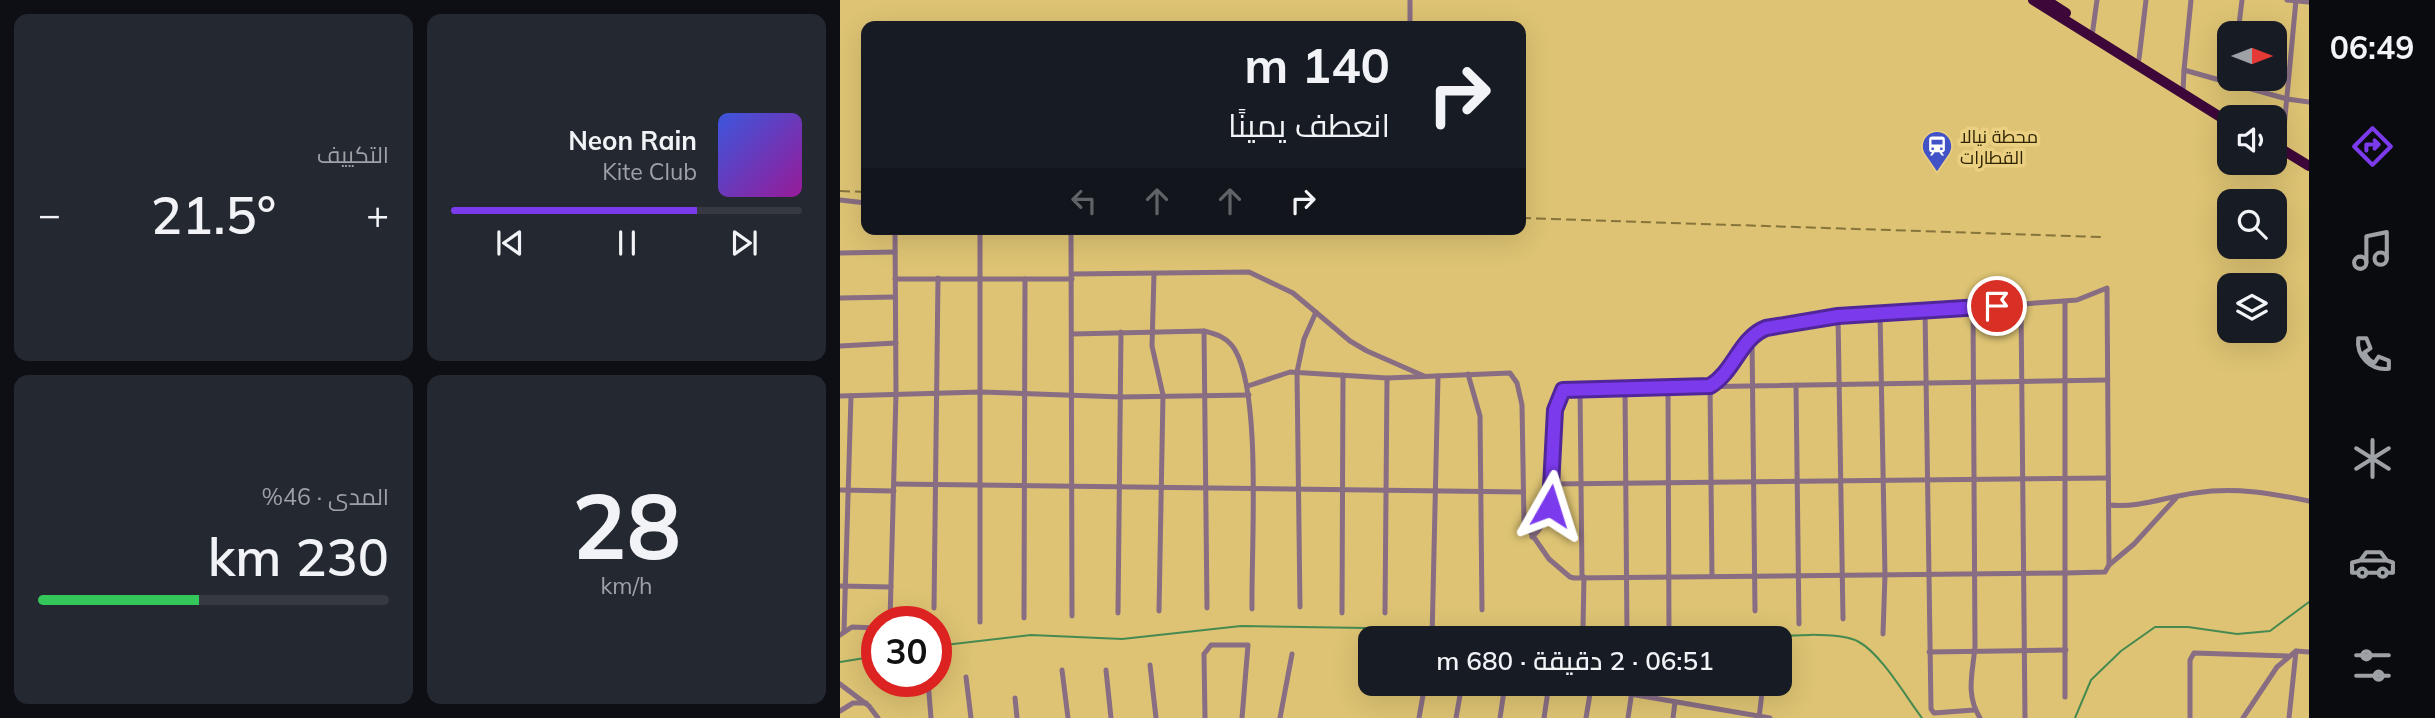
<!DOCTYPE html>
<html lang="ar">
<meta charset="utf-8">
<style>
:root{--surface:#171b24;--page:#242831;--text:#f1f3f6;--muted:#9ea1a6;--line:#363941;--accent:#7c3aed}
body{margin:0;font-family:Mulish,Cairo,sans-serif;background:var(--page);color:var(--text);direction:rtl;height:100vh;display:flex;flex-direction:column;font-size:26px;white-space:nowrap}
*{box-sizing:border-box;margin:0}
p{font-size:23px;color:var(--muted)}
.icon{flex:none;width:38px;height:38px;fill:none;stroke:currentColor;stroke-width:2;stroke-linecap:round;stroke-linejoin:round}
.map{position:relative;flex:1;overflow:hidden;direction:ltr}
.drawer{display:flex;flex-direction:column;gap:14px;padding:14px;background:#0d0f14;width:840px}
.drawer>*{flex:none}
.guide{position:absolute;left:21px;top:21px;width:665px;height:214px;border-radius:14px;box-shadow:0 7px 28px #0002;direction:rtl;background:#171b24;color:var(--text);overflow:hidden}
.needle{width:46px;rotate:90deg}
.buttons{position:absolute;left:1377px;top:21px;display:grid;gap:14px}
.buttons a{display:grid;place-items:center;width:70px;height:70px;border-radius:14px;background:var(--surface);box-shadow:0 7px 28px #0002;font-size:35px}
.speed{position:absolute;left:21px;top:606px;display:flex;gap:14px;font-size:35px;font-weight:700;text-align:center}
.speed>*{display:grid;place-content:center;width:91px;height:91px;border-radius:50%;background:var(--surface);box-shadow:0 7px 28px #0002;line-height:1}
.speed .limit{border:10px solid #d22;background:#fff;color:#111}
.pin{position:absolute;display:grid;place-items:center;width:60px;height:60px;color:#fff;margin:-30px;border:4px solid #fff;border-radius:50%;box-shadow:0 2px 7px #0007}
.me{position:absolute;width:77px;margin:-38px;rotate:6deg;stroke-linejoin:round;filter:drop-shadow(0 0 5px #0008)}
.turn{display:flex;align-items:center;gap:24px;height:147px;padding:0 21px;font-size:32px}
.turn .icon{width:91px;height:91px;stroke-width:2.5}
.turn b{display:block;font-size:49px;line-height:60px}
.lanes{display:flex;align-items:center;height:66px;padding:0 21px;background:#0003;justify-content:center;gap:35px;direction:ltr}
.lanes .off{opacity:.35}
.big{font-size:52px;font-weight:600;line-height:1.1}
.drawer .widget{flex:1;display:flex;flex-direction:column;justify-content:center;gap:10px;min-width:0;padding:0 24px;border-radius:14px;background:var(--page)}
.drawer .dial{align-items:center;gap:0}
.dial b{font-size:91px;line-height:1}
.song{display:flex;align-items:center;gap:21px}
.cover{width:84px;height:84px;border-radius:10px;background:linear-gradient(135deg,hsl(230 70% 55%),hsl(300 70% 35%))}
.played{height:7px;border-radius:4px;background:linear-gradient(90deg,var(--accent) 70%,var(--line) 70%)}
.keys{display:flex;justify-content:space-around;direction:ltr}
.heat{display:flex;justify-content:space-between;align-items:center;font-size:38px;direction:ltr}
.charge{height:10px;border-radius:5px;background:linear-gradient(90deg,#34c759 46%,var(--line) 0)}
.drawer .tiles{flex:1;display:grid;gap:14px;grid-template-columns:repeat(2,1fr)}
.trip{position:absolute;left:518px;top:626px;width:434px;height:70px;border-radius:14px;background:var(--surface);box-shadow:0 7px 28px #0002;font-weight:600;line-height:70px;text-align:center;direction:rtl}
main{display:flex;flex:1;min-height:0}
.tabs{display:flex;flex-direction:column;width:126px;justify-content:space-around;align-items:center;background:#090b0e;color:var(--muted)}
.tabs .icon{width:49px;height:49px}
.tabs .on{color:var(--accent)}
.tabs b{font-size:32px;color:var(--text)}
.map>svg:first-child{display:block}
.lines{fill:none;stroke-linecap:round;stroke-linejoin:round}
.stream{stroke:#478a51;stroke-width:2}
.street{stroke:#886d83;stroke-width:5}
.highway{stroke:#3d0739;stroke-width:10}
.rail{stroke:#86743b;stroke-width:2;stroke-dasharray:10 5;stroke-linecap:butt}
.route-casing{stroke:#51269a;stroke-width:18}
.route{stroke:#7c3aed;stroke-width:12}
.labels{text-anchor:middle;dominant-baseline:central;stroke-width:7;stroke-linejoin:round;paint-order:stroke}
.poi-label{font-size:18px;fill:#2e2402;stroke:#ead080;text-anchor:start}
</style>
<main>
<nav class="tabs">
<b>06:49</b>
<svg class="icon on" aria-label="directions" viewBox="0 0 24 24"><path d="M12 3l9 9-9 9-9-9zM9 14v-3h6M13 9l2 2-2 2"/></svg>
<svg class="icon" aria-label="music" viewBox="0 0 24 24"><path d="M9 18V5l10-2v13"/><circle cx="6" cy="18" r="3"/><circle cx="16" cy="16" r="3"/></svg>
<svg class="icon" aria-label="phone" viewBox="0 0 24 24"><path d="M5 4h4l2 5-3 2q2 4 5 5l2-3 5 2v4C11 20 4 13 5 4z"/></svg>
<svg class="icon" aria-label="climate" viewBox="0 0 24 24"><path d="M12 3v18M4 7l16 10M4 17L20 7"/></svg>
<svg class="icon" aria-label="car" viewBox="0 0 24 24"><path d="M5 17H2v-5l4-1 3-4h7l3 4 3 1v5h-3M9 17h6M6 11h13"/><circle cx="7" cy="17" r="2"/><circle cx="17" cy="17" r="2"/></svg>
<svg class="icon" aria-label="filters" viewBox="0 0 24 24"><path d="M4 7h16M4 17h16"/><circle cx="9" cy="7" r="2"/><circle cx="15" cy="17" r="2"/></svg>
</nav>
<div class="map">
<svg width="1469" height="718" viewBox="0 0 1469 718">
<rect width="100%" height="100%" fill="#ddc373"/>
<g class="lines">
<g class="stream">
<path d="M920,639C942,635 999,631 1019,642C1041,654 1066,697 1082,718"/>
<path d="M96,646L191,635L282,639L401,626L656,630L710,639"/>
<path d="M0,662L37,656"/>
<path d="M1235,718L1251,680L1281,651L1315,627H1348L1397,634L1430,631L1469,602"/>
</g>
<g class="street">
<path d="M1447,0L1469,2"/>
<path d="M570,26V0"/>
<path d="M1398,33L1402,0"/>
<path d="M1252,36L1257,0"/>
<path d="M1299,59L1306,0"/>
<path d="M1344,70L1351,0"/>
<path d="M1343,92L1344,70L1447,99L1469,102"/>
<path d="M1442,149L1456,0"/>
<path d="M0,200L26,203"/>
<path d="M140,229V622"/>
<path d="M231,229L232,616"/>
<path d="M0,253L55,252"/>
<path d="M232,274L409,272L453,293L510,341L527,351L584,376"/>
<path d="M314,274L312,346L323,395L319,611"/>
<path d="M55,279H232"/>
<path d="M0,298L55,297"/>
<path d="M1225,302V697"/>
<path d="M1181,304L1185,718"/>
<path d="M1133,308L1135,646C1133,672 1125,694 1140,718"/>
<path d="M1085,310L1091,709L1094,713L1134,710"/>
<path d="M1040,312L1045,575L1043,634"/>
<path d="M998,316L1003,619"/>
<path d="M364,331L367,608"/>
<path d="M232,334L364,331C377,334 388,338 395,350C422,395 411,550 412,609"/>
<path d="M912,338L915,611"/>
<path d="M0,346L56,343"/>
<path d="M628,374L640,416L642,610"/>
<path d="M956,385L959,624"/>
<path d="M408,386L450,372L547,378L670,373L677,383L682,405L684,523L709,559L730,577L734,578L1225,573L1265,572L1269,565L1267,288L1237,300L955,321L918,332L886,375L870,386L872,576"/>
<path d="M828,387L829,634"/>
<path d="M740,388L742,577"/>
<path d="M785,388L787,637"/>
<path d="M0,396L141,392L281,397L409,395"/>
<path d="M54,484L683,492"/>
<path d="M714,484L1268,478"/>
<path d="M0,490L54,491"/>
<path d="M1269,505C1300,508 1325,497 1355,493C1395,487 1430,493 1469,501"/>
<path d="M692,537C724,510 715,448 715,410L718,398L725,389L1267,380"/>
<path d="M1269,565L1294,544L1336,498"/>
<path d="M0,586L51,587"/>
<path d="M460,607L457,372L464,339L476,312"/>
<path d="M94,608L98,278"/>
<path d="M278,613L281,332"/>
<path d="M502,613L503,375"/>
<path d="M545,613L547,378"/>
<path d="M184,618L185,279"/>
<path d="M50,621L56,393L55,229"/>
<path d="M743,627L744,577"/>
<path d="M4,631L11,396"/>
<path d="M0,635L12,627L37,628"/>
<path d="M592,639L598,376"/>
<path d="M1089,652L1226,650"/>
<path d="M310,665L316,718"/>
<path d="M222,670L228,718"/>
<path d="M266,670L271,718"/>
<path d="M126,677L131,718"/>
<path d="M88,681L91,718"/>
<path d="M0,684L29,706L38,718"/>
<path d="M732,684L930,718"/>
<path d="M175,698L177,718"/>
<path d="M0,711L13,703H26"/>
<path d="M365,718L364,654L371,645H408L402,718"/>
<path d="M440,718L452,654"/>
<path d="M579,718L585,684"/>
<path d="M616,718L622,684"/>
<path d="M660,718L665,684"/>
<path d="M704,718L709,684"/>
<path d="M746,718L751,688"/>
<path d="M788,718L793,684"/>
<path d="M833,718L835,702"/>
<path d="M919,718L923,684"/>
<path d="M1350,718V660L1354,653L1448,656"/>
<path d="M1403,718L1437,667L1456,651L1469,652"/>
<path d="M1449,718L1456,651"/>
</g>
<g class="highway">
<path d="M1193,0L1390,123"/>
<path d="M1206,0L1226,13"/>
<path d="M1435,145L1469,166"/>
</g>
<g class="rail">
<path d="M0,191L26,192"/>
<path d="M681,218L1261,237"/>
</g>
</g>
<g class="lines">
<g class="route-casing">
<path id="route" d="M710,506L715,410L723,390L870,386C894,372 900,338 926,328L998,316L1157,306"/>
</g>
<use href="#route" class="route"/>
</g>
<defs>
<g id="station-pin" transform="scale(1.575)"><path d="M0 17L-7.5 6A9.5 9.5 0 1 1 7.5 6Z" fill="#4253c7" stroke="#ead080"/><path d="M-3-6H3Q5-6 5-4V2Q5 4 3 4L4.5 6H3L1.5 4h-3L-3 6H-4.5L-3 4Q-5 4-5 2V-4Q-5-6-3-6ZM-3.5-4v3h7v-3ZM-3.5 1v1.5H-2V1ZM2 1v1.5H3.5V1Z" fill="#fff"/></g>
</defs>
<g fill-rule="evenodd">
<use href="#station-pin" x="1097" y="146"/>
</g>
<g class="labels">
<g class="poi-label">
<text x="1120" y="136">محطة نيالا<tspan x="1120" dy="21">القطارات</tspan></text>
</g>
</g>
</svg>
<div class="buttons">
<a><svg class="needle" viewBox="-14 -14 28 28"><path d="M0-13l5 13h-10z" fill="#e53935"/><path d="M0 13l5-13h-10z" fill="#9ea1a6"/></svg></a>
<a><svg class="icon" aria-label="sound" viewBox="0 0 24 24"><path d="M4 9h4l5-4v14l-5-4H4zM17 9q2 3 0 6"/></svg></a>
<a><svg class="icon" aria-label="search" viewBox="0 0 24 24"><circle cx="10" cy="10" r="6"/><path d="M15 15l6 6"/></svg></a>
<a><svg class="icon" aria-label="layers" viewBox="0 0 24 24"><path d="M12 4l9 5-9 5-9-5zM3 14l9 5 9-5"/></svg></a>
</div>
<div class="speed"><div class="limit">30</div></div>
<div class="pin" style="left:1157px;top:306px;background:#d93025"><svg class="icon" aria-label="arrive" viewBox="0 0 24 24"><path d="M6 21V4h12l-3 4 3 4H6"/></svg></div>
<svg class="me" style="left:710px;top:506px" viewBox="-20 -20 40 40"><path d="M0-17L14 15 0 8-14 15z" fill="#7c3aed" stroke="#fff" stroke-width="4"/></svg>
<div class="trip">06:51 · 2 دقيقة · 680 m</div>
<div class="guide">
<div class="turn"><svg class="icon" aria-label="right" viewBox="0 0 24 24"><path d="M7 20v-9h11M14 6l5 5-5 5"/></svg><div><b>140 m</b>انعطف يمينًا</div></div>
<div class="lanes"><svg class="icon off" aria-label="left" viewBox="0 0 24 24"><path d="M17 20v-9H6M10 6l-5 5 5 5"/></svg><svg class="icon off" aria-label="ahead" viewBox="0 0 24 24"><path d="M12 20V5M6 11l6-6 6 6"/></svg><svg class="icon off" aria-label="ahead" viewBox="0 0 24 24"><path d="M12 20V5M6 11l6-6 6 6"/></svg><svg class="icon" aria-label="right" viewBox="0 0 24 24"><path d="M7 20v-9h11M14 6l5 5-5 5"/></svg></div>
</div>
</div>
<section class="drawer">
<div class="tiles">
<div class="widget">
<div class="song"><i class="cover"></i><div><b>Neon Rain</b><p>Kite Club</p></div></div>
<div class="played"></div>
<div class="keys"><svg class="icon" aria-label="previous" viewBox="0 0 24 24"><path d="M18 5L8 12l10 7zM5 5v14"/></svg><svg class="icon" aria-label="pause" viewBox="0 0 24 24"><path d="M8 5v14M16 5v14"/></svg><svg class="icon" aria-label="next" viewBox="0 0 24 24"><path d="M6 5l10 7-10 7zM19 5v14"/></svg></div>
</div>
<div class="widget"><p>التكييف</p>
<div class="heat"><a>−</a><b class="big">21.5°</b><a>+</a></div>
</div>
<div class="widget dial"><b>28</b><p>km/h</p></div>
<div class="widget"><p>المدى · 46%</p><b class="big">230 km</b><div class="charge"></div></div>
</div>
</section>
</main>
